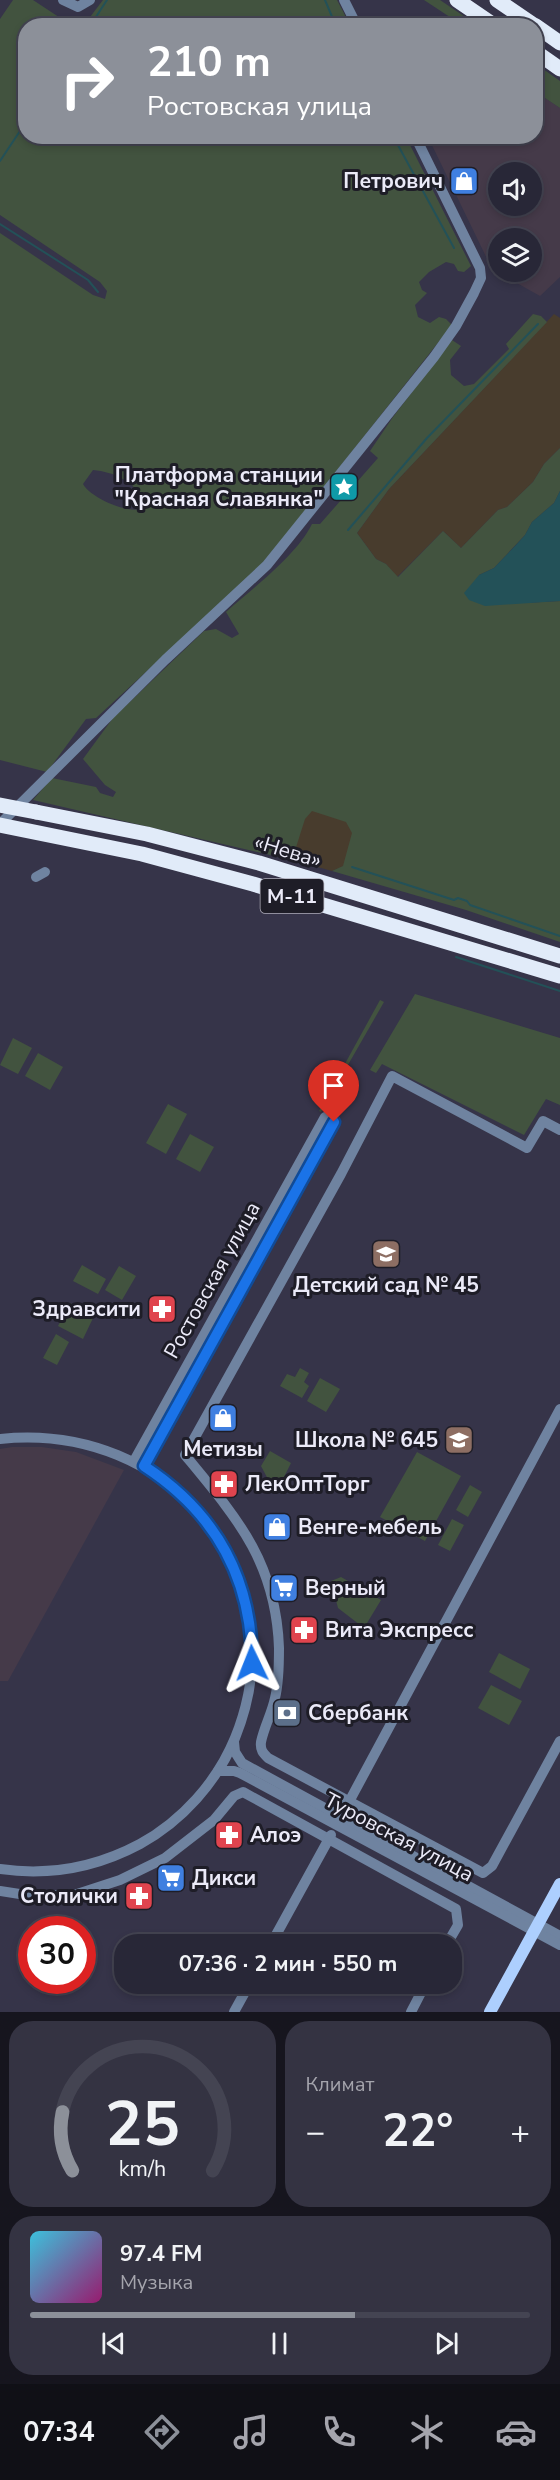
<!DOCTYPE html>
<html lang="ru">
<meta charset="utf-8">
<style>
:root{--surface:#282737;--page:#343342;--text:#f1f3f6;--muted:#a5a5ad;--line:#444452;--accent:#8c9099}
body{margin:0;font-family:"Nunito Sans",sans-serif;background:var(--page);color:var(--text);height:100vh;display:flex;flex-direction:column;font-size:22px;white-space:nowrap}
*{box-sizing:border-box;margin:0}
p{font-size:20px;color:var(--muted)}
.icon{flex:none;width:33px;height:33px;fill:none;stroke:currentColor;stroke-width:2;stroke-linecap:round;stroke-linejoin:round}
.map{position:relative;height:2012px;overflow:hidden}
.panel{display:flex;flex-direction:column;gap:9px;padding:9px;background:#16151e;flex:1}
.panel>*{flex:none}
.guide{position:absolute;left:18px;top:18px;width:525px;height:126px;border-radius:24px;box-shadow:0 3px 9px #0003,0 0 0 2px var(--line);background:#8c9099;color:#fff;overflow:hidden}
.controls{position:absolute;left:488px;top:162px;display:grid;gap:12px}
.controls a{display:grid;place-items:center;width:54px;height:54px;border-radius:50%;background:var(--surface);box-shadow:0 3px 9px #0003,0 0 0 2px var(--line);font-size:30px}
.speed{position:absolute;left:18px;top:1916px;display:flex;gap:12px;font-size:30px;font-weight:700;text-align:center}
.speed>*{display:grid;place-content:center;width:78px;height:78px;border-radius:50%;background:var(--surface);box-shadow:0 3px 9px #0003,0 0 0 2px var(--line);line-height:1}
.speed .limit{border:9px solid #d22;background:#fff;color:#111}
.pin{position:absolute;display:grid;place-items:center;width:51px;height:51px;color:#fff;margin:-62px -26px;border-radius:50% 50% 50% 0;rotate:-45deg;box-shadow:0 0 6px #0007}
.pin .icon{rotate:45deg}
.me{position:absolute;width:66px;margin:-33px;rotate:358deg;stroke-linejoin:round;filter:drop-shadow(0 0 4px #0008)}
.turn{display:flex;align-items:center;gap:21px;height:126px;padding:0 30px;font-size:27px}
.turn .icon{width:78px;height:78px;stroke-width:2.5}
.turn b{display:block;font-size:42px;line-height:51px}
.big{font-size:45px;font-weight:700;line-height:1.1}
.panel .tile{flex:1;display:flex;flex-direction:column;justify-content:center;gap:9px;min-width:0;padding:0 21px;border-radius:24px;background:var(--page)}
.panel .dial{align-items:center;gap:0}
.dial svg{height:156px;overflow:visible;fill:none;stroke:var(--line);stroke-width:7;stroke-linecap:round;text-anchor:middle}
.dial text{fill:var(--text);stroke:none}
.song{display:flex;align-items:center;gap:18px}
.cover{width:72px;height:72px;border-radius:9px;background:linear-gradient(135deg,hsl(190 70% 55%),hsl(320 70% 35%))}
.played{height:6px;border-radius:3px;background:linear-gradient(90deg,var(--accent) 65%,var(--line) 65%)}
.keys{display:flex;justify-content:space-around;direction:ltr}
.heat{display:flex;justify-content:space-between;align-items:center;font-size:33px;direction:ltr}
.panel .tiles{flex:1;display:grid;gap:9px;grid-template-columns:1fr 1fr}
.tile:last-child{grid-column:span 2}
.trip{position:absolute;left:114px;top:1934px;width:348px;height:60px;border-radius:24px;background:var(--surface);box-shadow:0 3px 9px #0003,0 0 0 2px var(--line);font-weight:700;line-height:60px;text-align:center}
.menu{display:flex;height:96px;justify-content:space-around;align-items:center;background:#101016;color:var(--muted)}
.menu .icon{width:42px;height:42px}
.menu .current{color:var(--accent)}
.menu b{font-size:27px;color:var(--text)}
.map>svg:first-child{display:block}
.commercial{fill:#453a49;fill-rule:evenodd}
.industrial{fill:#483c2d}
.green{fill:#42533f;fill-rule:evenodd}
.water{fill:#235158}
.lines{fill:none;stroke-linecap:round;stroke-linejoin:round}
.stream{stroke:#235158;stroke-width:2}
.minor{stroke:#6f83a0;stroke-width:10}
.major{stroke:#adcffe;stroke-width:12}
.highway{stroke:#e1ebf9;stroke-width:15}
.highway-bridge{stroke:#e1ebf9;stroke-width:15}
.route-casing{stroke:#114b97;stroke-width:15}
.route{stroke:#1a73e8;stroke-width:10}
.labels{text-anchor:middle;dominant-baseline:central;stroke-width:6;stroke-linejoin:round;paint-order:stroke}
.shield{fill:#1e1d27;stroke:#aeacb9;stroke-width:1.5}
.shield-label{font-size:20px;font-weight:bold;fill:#ebeaf8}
.poi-label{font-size:21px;font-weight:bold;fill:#ebeaf8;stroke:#1e1d27;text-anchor:start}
.street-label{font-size:21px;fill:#ebeaf8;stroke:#1e1d27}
</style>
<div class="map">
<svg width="560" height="2012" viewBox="0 0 560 2012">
<rect width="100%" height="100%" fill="#363449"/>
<g class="commercial">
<path d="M536,92L560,108V277L540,296L492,269L428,137L536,136ZM498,172H531V206H498ZM498,238H531V272H498Z"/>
<path d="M12,1447H42L76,1452L124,1470L8,1681H0V1449Z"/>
</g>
<g class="industrial">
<path d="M554,314L560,318V448L544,464L533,482L507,507L498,510L461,548L443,531L397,577L386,564L376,559L357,533L389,489Z"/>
<path d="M364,791L344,866L332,871L278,856L287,831L273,798Z"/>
</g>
<g class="green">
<path d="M13,0H33L71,25L26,26V136L406,137L471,266L464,272L458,271L454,264L446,262L429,272L419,282L422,290L427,293L415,305L418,317L430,323L439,317L446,319L452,325L263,564L96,718L86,719L47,772L0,760V233L93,295L105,299L107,291L100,282L0,215V19ZM93,470C114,472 135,481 144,502L140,509C125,513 90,497 83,484Z"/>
<path d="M103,0H337L350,25H84Z"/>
<path d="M424,0H440L477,25H462Z"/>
<path d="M536,64L560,81V108L536,92Z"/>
<path d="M533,314L541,316L547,322L389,489L357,533L376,559L386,564L398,577L443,531L461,548L498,510L507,507L533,482L544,464L560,448V491L554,503L532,522L525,535L494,568L479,575L524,603L560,601V942L466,910L332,871L343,866L352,833L346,822L312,811L305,819L292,860L33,800L52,778L96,787L100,793L113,797L116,792L105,785L83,759L113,718L204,631L216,629L232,638L239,634L226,612C252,589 297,555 312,524H320L378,458L370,451L393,417L452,340L461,346L450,360L451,375L464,386L474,384L509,349L506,344Z"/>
<path d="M415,994L560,1038V1105L546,1099L524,1135L382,1064L376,1073L370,1070Z"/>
<path d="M380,1000L384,1002L321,1112L319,1111Z"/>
<path d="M13,1038L32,1048L18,1074L0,1065Z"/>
<path d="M38,1053L63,1067L50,1090L25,1076Z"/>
<path d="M168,1104L187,1114L166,1154L146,1143Z"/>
<path d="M190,1134L214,1147L200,1172L176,1159Z"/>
<path d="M82,1265L106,1279L98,1294L73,1281Z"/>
<path d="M119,1266L136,1276L122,1300L105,1290Z"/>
<path d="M70,1303L94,1316L83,1339L58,1326Z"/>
<path d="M56,1334L69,1342L57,1365L43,1358Z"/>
<path d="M300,1368L309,1373L304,1382L309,1386L302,1398L280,1386L287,1374L295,1377Z"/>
<path d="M320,1378L340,1389L326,1412L307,1401Z"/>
<path d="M270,1451L291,1463L282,1481L270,1483L261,1466Z"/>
<path d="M417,1452L461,1476L425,1541L380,1517Z"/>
<path d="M470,1485L482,1492L468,1517L456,1510Z"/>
<path d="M452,1519L464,1525L450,1551L438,1545Z"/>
<path d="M341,1577L381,1600L364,1628L338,1608L331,1581Z"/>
<path d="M499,1653L530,1669L520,1689L489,1672Z"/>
<path d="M491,1685L522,1701L509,1725L478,1708Z"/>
</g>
<path class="water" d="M560,491V601L485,606L469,600L464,593L479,575L494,568L516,545L525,535L532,522L554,503Z"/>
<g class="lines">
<g class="stream">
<path d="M325,0L336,26"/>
<path d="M90,26L107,0"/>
<path d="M393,136L454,248"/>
<path d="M0,161L26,122"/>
<path d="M0,224L88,280L98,292"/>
<path d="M348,530L427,438L538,324"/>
<path d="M352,867L454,900L458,898L467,901L470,905L560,936"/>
<path d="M456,957L560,991"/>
</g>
<g class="minor">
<path d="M63,0L78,7L90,0"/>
<path d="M344,0L357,26"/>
<path d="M0,824L165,660L267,565L434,357L456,326L474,293L481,278L480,268L415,136"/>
<path d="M36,877L45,872"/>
<path d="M560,1130L543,1121L527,1148L392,1076L341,1174L185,1455C237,1518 276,1562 279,1648C279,1664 279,1682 275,1698C272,1713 264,1727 261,1742C260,1750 263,1753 268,1758L483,1873L492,1866L560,1741"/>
<path d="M0,1439C170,1421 301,1575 235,1738C217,1782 182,1821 140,1844C97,1867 49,1876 0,1869"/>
<path d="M134,1461L325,1117L335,1122L144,1466"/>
<path d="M234,1742L235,1752L242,1763L560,1936"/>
<path d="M218,1771H234L240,1773L560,1945"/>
<path d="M343,1813L560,1409"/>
<path d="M0,1891L26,1895H74L120,1880L165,1858L214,1820L234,1796L243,1792L456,1909L458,1925L447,1944"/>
<path d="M271,1944L331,1835"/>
<path d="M234,2012L250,1983"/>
<path d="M411,2012L426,1983"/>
</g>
<path class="major" d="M490,2012L560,1884"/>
<g class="highway">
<path d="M457,0L495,26"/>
<path d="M497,0L535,26"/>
<path d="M536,26L560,43"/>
<path d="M536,52L560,69"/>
<path d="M36,812L147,834L259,863L560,956"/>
<path d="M0,825L142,854L253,884L560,976"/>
</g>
<path class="highway-bridge" d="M0,805L36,812"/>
</g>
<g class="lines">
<g class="route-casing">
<path id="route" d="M252,1663C252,1578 216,1513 144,1466L334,1122"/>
</g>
<use href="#route" class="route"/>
</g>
<defs>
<g id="shop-square" transform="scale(1.5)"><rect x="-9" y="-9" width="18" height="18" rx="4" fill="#3f7fe0" stroke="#1e1d27"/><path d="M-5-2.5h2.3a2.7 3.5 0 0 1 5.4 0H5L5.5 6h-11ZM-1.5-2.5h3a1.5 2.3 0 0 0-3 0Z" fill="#fff"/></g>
<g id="sight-square" transform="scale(1.5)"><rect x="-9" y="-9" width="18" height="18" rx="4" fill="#0f9aa8" stroke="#1e1d27"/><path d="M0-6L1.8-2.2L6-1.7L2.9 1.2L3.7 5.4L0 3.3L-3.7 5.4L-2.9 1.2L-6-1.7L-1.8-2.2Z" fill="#fff"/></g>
<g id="school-square" transform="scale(1.5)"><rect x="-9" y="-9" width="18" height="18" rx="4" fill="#8d6e63" stroke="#1e1d27"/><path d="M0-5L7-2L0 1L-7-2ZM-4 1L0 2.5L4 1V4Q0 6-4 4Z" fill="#fff"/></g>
<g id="pharmacy-square" transform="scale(1.5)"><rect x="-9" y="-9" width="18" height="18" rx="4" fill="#e0444e" stroke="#1e1d27"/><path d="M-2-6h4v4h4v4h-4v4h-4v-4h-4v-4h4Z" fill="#fff"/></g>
<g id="supermarket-square" transform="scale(1.5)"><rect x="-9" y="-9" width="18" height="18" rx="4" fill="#3f7fe0" stroke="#1e1d27"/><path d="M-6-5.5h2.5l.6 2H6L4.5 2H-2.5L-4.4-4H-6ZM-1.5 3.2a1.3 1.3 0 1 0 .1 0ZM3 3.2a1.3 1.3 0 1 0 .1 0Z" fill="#fff"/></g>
<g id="bank-square" transform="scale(1.5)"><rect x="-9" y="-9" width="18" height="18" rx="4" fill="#5c6f8a" stroke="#1e1d27"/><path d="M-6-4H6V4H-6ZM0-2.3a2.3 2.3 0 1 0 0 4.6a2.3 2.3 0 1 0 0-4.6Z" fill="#fff"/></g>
</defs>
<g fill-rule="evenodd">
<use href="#shop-square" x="464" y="181"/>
<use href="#sight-square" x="344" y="487"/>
<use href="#school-square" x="386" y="1254"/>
<use href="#pharmacy-square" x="162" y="1309"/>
<use href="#shop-square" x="223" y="1418"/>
<use href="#school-square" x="459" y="1440"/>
<use href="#pharmacy-square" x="224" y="1484"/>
<use href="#shop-square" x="277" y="1527"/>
<use href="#supermarket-square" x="284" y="1588"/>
<use href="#pharmacy-square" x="304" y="1630"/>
<use href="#bank-square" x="287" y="1713"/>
<use href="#pharmacy-square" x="229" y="1835"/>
<use href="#supermarket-square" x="171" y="1878"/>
<use href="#pharmacy-square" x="139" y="1896"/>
</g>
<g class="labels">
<rect class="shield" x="260.5" y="879" width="63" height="34" rx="4.5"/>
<g class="shield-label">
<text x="292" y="896">М-11</text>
</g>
<g class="poi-label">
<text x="443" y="181" text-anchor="end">Петрович</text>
<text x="323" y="475" text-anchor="end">Платформа станции<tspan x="323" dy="24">"Красная Славянка"</tspan></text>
<text x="386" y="1285" text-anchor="middle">Детский сад № 45</text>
<text x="141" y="1309" text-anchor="end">Здравсити</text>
<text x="438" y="1440" text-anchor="end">Школа № 645</text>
<text x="223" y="1449" text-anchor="middle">Метизы</text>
<text x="245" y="1484">ЛекОптТорг</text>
<text x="298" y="1527">Венге-мебель</text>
<text x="305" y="1588">Верный</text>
<text x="325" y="1630">Вита Экспресс</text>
<text x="308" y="1713">Сбербанк</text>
<text x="250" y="1835">Алоэ</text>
<text x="192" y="1878">Дикси</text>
<text x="118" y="1896" text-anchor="end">Столички</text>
</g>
<g class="street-label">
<text transform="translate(288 851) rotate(17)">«Нева»</text>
<text transform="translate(212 1280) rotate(-61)">Ростовская улица</text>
<text transform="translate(399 1837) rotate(28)">Туровская улица</text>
</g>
</g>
</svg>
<div class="controls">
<a><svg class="icon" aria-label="sound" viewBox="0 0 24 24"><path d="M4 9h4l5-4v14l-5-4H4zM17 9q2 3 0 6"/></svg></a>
<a><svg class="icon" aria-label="layers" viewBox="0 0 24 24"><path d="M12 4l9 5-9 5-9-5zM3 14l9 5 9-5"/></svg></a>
</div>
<div class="speed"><div class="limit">30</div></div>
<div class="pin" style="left:334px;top:1122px;background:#d93025"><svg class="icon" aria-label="arrive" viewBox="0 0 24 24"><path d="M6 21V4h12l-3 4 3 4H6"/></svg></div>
<svg class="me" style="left:252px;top:1663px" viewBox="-20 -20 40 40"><path d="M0-17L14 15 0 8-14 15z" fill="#1a73e8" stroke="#fff" stroke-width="4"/></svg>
<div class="trip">07:36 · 2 мин · 550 m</div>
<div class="guide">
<div class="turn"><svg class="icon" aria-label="right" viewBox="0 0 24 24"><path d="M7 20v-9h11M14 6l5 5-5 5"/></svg><div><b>210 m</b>Ростовская улица</div></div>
</div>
</div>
<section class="panel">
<div class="tiles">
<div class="tile dial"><svg viewBox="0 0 100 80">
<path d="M14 69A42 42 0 1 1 86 69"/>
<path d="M14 69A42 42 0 0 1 9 39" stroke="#8c9099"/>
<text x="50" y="56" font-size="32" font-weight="700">25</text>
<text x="50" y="72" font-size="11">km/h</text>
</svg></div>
<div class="tile"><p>Климат</p>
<div class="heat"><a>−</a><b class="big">22°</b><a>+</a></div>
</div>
<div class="tile">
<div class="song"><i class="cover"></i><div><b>97.4 FM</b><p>Музыка</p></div></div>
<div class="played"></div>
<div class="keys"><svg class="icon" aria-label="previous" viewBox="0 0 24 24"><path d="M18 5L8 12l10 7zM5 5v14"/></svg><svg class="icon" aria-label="pause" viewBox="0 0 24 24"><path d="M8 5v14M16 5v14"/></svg><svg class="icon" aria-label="next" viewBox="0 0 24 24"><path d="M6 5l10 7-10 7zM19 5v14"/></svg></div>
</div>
</div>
</section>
<nav class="menu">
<b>07:34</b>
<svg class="icon current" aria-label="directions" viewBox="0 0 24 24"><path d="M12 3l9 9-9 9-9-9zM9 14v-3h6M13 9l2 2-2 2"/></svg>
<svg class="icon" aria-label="music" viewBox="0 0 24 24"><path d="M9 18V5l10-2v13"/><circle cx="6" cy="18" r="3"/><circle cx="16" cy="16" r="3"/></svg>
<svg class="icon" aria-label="phone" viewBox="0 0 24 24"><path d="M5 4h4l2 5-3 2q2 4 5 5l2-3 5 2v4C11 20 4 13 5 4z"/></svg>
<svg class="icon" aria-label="climate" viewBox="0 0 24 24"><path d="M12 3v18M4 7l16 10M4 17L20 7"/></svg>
<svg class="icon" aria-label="car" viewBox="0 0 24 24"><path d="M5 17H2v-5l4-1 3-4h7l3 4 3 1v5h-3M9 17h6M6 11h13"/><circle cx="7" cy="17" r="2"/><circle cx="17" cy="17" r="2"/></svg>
</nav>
